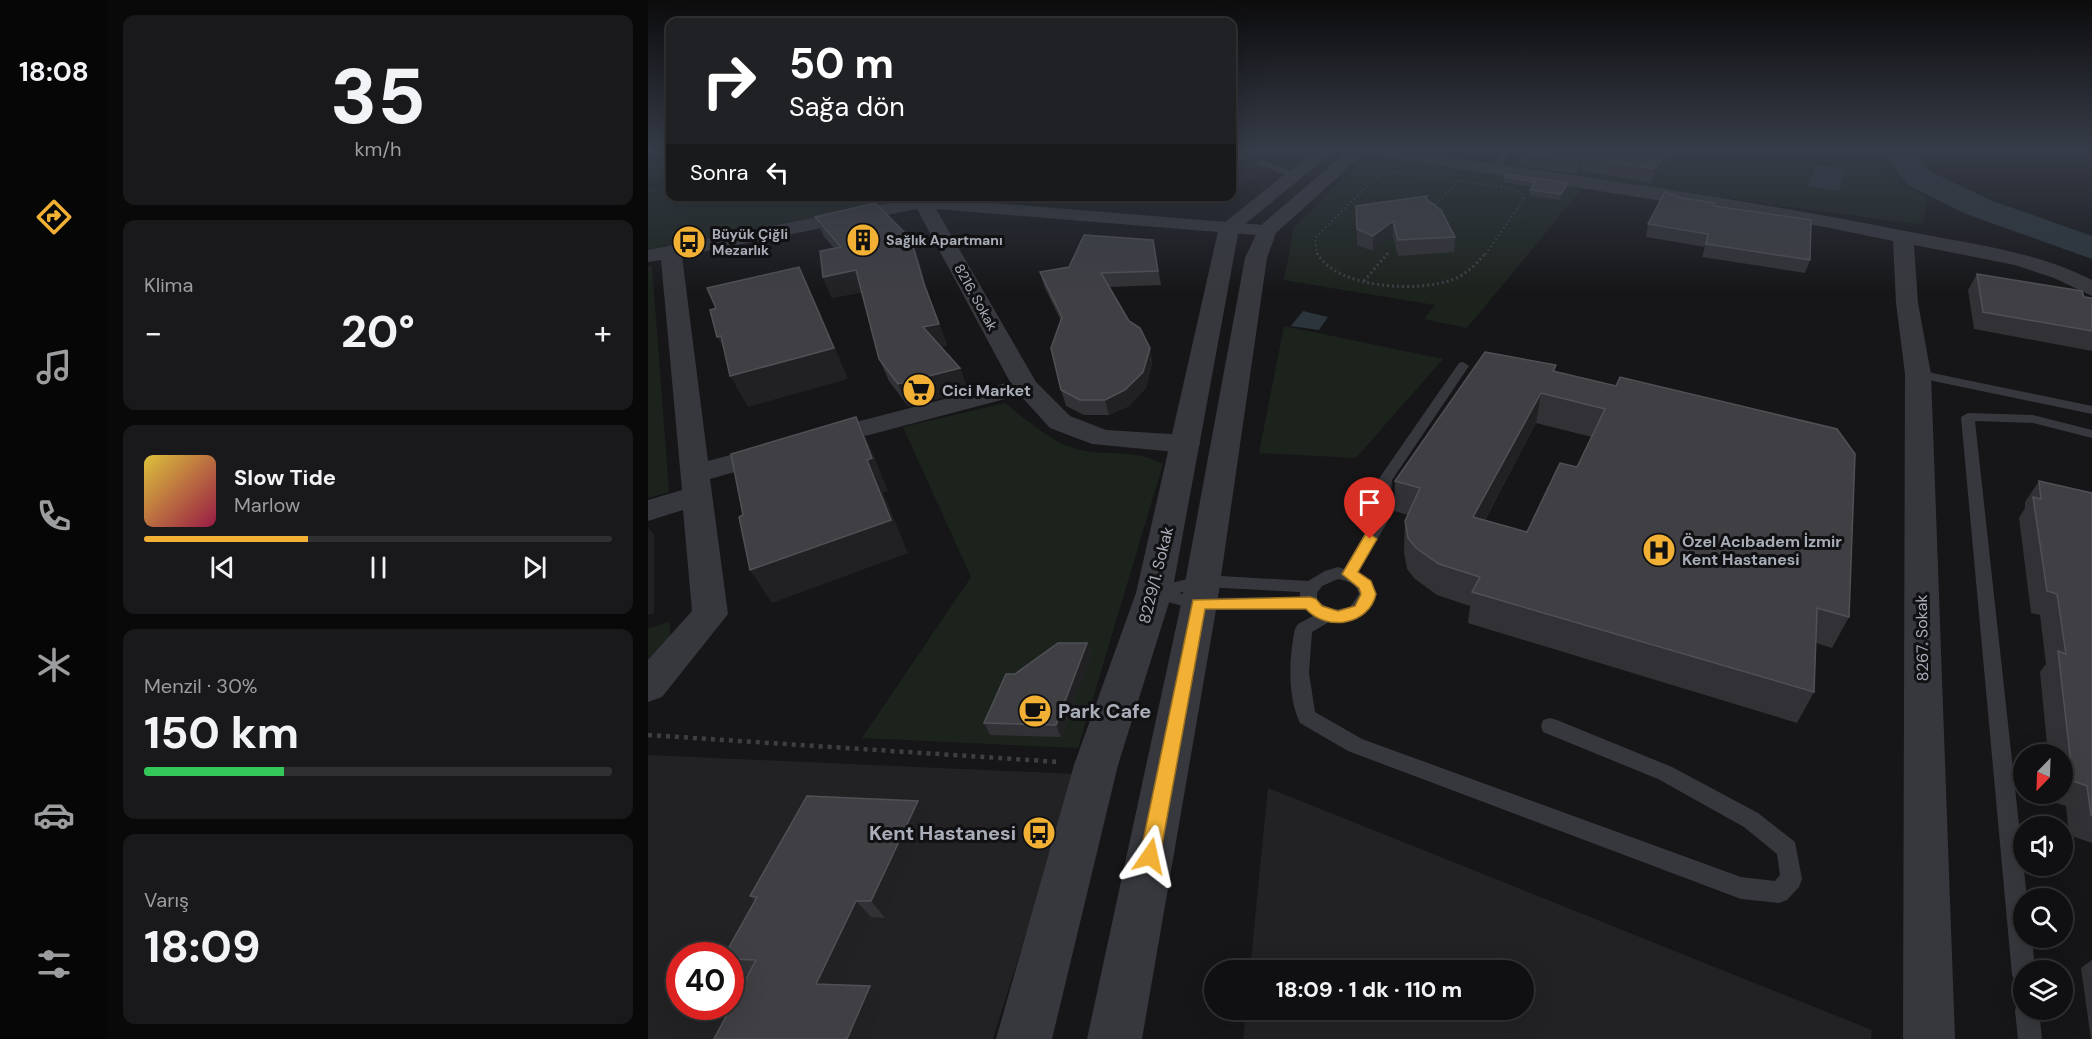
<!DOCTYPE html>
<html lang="tr">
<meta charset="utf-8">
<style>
:root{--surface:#101012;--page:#19191b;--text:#f1f3f6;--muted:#9c9d9f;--line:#303032;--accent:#f2b134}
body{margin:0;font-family:"DM Sans",sans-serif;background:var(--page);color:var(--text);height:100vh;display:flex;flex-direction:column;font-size:22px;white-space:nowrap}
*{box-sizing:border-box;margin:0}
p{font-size:20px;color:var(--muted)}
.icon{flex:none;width:33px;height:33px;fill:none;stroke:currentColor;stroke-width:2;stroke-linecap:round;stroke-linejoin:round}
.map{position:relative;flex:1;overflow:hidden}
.sheet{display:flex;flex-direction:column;gap:15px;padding:15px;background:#09090a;width:540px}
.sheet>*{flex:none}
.hud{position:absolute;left:18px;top:18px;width:570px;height:183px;border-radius:12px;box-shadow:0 6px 24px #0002,0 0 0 2px var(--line);background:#202124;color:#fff;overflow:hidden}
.needle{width:39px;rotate:203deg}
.controls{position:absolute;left:1365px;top:744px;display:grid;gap:12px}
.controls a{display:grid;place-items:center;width:60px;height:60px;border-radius:50%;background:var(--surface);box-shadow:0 6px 24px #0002,0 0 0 2px var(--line);font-size:30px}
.speed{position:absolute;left:18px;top:942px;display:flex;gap:12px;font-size:30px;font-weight:700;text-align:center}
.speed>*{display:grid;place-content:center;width:78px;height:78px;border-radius:50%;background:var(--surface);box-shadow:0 6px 24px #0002,0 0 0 2px var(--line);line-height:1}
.speed .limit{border:9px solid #d22;background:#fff;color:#111}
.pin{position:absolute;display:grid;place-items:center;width:51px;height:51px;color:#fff;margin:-62px -26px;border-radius:50% 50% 50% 0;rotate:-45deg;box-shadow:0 0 6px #0007}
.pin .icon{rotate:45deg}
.me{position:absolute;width:66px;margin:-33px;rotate:11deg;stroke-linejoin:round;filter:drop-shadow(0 0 4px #0008)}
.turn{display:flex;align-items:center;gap:21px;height:126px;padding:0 24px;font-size:27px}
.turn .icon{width:78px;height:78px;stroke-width:2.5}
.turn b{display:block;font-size:42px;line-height:51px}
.then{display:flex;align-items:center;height:57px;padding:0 24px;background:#0003;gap:12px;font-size:22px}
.big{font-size:45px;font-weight:700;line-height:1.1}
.sheet .tile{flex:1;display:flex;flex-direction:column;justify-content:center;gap:9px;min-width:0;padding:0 21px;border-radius:12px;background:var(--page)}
.sheet .dial{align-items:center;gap:0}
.dial b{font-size:78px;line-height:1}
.song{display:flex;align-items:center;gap:18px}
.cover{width:72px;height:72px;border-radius:9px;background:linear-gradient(135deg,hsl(50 70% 55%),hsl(340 70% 35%))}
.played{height:6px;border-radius:3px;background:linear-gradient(90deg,var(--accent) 35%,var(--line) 35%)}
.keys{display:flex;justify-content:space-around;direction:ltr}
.heat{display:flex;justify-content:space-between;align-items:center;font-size:33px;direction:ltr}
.charge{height:9px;border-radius:4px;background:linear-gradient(90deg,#34c759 30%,var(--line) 0)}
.trip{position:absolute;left:556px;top:960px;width:330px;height:60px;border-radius:30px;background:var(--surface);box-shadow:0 6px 24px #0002,0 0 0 2px var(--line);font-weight:700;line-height:60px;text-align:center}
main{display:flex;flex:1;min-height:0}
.tabs{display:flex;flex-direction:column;width:108px;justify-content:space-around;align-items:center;background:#060607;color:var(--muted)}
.tabs .icon{width:42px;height:42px}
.tabs .on{color:var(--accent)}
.tabs b{font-size:27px;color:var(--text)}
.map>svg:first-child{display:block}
.built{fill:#222225;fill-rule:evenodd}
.green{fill:#1c231d}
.water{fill:#2c353c}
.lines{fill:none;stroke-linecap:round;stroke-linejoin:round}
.river{fill:#2c353c;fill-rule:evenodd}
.path-far2{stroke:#3d3f44;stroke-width:2;stroke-dasharray:1.5 3;stroke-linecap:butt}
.path-far1{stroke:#3d3f44;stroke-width:3;stroke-dasharray:2 3;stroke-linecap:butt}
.path{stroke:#3d3f44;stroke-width:4.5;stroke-dasharray:4 5;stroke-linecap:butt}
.service{fill:#37383d;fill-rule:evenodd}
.minor{fill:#37383d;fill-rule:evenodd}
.tertiary{fill:#37383d;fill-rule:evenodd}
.wall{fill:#323236;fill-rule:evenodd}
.shaded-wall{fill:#212124}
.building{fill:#3f3f44;stroke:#4f5156;stroke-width:1.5;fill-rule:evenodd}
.route{fill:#f2b134;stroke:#9d7322;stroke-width:1.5}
.labels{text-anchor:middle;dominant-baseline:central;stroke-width:6;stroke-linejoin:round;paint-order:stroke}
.far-poi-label{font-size:14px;font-weight:bold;fill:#a8adb8;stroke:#111113;text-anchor:start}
.far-street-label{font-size:14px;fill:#a8adb8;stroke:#111113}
.poi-label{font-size:16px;font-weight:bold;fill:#a8adb8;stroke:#111113;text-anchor:start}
.street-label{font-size:16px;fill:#a8adb8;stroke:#111113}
.near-poi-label{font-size:20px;font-weight:bold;fill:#a8adb8;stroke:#111113;text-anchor:start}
</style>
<main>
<nav class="tabs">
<b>18:08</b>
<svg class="icon on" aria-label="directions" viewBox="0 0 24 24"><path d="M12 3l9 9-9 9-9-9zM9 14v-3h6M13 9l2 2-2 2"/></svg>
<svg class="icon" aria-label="music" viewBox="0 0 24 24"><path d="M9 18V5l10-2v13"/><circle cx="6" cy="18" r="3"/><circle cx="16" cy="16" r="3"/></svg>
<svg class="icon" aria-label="phone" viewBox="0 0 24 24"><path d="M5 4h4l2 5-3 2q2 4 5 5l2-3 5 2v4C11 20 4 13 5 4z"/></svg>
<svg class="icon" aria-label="climate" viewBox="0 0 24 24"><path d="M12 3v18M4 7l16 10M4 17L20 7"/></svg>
<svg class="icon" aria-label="car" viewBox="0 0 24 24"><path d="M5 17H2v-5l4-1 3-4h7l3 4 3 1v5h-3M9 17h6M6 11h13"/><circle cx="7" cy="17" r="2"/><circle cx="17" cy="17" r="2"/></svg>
<svg class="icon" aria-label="filters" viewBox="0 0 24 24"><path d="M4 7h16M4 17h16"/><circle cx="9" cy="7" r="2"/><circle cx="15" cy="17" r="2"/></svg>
</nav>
<section class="sheet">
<div class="tile dial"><b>35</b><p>km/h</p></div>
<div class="tile"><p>Klima</p>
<div class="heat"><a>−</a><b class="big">20°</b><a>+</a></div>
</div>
<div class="tile">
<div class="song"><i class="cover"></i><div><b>Slow Tide</b><p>Marlow</p></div></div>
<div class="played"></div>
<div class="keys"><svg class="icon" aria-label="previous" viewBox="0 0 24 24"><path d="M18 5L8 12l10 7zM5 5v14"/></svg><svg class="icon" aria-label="pause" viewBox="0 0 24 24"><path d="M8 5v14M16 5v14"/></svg><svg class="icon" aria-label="next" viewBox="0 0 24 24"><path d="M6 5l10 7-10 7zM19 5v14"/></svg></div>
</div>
<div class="tile"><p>Menzil · 30%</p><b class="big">150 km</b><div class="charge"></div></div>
<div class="tile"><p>Varış</p><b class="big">18:09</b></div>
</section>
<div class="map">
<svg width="1444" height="1039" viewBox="0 0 1444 1039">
<rect width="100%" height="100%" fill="#161618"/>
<g class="built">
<path d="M0,755L428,774L345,1039H0ZM32,956H82V1006H32Z"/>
<path d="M620,788L1224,1030L1223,1039H595L598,1010H876V970H602Z"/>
</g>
<g class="green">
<path d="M0,148H22V179L0,183Z"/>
<path d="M778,148H849L848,157Z"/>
<path d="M862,148H1214L1253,184L1279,197L1275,225L865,169L857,159Z"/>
<path d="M741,157L935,188L819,328L776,319L787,305L636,280L646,227L715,159Z"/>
<path d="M22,183V196L249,197L234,204L0,250V187Z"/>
<path d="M4,266L21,492L0,498V267Z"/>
<path d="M636,326L795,359L708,458L611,453Z"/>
<path d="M357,403C375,417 406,444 428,449C458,457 485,448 515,464L430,748L214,738L323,577L255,427Z"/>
<path d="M22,621V643L0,667V629Z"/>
</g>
<g class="water">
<path d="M1168,165L1198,169L1191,191L1160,186Z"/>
<path d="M655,311L680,317L671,330L643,326Z"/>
</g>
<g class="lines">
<path class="river" d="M1233,148H1263L1281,171L1342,200L1444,236V259L1318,214L1259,185Z"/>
<g class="path-far2">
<path d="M784,207L807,184"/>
<path d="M669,255L667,238L727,178L735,174L750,172L860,188L872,192L876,199L837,255"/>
<path d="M739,255L741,252"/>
</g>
<g class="path-far1">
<path d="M669,253C688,289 772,293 806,279C819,274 829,263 838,253"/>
<path d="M716,281L740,253"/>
</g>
<path class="path" d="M0,735L412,762"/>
<g class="service">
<path d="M854,148H862L856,164L843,171H837V167L849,161Z"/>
<path d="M584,150L650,173L651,175L644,177L584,155Z"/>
<path d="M815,362L821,366L744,480L740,521L710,572L725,585L727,594L722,608L714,616L703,621L681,622L664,632L661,673L667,712L714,739L1093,877L1127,881L1132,875L1129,854L1096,827L1010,779L895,732L893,726L895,720L902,718L909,720L1024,767L1110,813L1147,842L1154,879L1151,887L1139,900L1131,903L1093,899L700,751L652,723C639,696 641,657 647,629L650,624L665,616L657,609L551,610L500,597L498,593L500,589L555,575L660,581L677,571L690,567L696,569L724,521L730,480L811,363ZM690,579C700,581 708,583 711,594L702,607L685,610L669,601V593L674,586ZM555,587L652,592V597L551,598L531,593Z"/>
<path d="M1270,370L1444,406V414L1266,377L1264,374Z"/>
<path d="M1320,413L1385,415L1444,430V438L1385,423L1327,421L1379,898H1376V938H1384L1387,970H1376V987L1368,983L1364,975L1313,417Z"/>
<path d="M1376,999V1010H1391L1394,1039H1370L1367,1010L1370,1001Z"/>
</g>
<g class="minor">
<path d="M704,148H741C911,174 1083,196 1252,230C1316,243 1386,250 1444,280V296L1406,278L1367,265L1266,245L1270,303L1283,374L1307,1039H1255L1257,374L1248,303L1245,241L1177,227L712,153Z"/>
<path d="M260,196L626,226L629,230L626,234L619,236L288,209L388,382L422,416L458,430L538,435L548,438L552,444L548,450L538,453L444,444L402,428L372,395L172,448L162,446L158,440L162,434L362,382L269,209L34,256L60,461L126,443L136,446L140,452L136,458L62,479L80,614L14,697L0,702V660L44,611L35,510L0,521V500L34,490L13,260L0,262V250L262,199Z"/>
</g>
<g class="tertiary">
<path d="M670,148H689L591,229L524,593L470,765L404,1039H348L426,765L488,593L571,227Z"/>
<path d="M703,148H722L628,233L619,258L569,604L494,1039H439L533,604L597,258L612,226Z"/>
</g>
</g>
<g class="wall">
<path d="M584,148H635L609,156L610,178L584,188Z"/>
<path d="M868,148H1032L1031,152L1003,183L932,170L929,174L870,165L871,158L867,157Z"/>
<path d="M1359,148H1419L1415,154Z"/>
<path d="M856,177L920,183V188L912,200L882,195V190L884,187L856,182Z"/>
<path d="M779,196V199L807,237L806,252L750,256L745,236L725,251L709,245L708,206Z"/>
<path d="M1033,198L1066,206L1162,260L1157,273L1054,257L1057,247L998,237L1000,224Z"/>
<path d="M167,217L270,259L283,303L299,345L293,347L312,368L320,391L260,406L241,381L231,359L214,292L184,298L175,277L186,248L176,237Z"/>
<path d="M505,240L513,285L461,287L481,321L502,348L504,363L498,388L481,406L461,415H436L418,406L413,390V321L396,286L392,272L421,267Z"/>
<path d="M1329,274L1444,298V351L1326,329L1320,290Z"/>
<path d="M908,365L907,372L968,386L1201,617L1184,648L1168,643L1166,692L1149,723L820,623L822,606L789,595L767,579L759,569L756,552L757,521L760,515L746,511L747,481ZM888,423L944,437L929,467L879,532L837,520Z"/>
<path d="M1391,481L1444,493V843L1421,835L1418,806L1405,802L1404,794H1414V754H1400L1392,672L1398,664L1392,615L1383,613L1371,518L1377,508V502Z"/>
<path d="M439,643L443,655L413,737L342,735L336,723L367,674Z"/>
<path d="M281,818L237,918L223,917L191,985L222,986L237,1001L222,1039H66L100,975L93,974L82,966V956L107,901L102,896Z"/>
<path d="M1444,960V1039H1443L1433,968Z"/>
</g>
<g class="shaded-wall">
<path d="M584,148H594L595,159L608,154L610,178L584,188Z"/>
<path d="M609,148H635L609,156Z"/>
<path d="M1026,148H1032L1031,152L1003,183L1006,169Z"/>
<path d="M934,156L932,170L929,174L932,160Z"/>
<path d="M920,183V188L912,200L913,194Z"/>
<path d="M745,221V236L725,251V236Z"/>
<path d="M263,239L270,259L284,305L276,284Z"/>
<path d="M151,267L165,296L200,379L100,407L82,376Z"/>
<path d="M208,270L217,291L184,298L175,277Z"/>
<path d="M291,324L299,345L284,349L275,327Z"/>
<path d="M73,336L86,368L69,337Z"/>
<path d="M502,348L504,363L498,388L481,406L461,415L457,400Z"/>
<path d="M312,368L320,391L260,406L250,384Z"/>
<path d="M893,393L888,423L822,547L825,517Z"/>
<path d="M208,417L223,449L240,491L235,492L260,553L124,603L102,570L219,460Z"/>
<path d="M0,527L6,535V613L0,615Z"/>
<path d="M439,643L443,655L413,737L408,725Z"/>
<path d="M270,801L281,818L237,918L223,901Z"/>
<path d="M208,901L223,917L185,999L168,984Z"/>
<path d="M222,986L237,1001L222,1039H199Z"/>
</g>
<g class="building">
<path d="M584,148H591L608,154L584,162Z"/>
<path d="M874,148H1026L1006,169L934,156L932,160L872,151Z"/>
<path d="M859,174L920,183L913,194L882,190L887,182L856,177Z"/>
<path d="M1017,192L1033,198L1066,203V206L1163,220L1162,260L1058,244L1060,234L1000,224Z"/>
<path d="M779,196L777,198L793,210L807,237L750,240L745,221L725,236L709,229L708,206Z"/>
<path d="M227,203L263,239L276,284L291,324L275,327L312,368L250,384L231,359L208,270L175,277L172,251L193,247L167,217Z"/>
<path d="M436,235L505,240L510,271L453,273L481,321L492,328L502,348L495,372L477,390L457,400H432L413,390L403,348L414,317L392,272L421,267Z"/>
<path d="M151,267L186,348L82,376L73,336L69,337L62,310L68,308L59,288Z"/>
<path d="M1329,274L1434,291L1436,297L1444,298V331L1335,312Z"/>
<path d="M837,352L908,365L905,371L968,386L972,377L1189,429L1207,454L1201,617L1169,608L1166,692L824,592L832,577L791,564L768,548L760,538L757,521L772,488L747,481ZM893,393L957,409L929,467L912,463L879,532L825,517Z"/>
<path d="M208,417L224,458L219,460L243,520L102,570L91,517L95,515L83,454Z"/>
<path d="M1391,481L1444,493V815H1443L1439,786L1425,781L1410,651L1418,654L1409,594L1399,591L1385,497L1393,499Z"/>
<path d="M410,643H439L408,725L336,723L358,674H367Z"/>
<path d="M159,796L270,801L223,901H208L168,984L222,986L199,1039H66L108,960L82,959V956H76L109,897L102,896Z"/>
</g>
<linearGradient id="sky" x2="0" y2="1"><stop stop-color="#0c0c0d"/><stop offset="0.51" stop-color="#363c48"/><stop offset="1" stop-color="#363c48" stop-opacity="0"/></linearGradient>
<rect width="1444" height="293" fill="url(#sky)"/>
<path class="route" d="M722,534L729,539L710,572L723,581L728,594C721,625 679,632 658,609H557L512,856L509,862L502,865L495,862L492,856L545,600L662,597L668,599L674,606L690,611L707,606L713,594L711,588L694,574L717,535Z"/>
<defs>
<g id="building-disc" transform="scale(1.725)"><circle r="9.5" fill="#f2b134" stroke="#111113"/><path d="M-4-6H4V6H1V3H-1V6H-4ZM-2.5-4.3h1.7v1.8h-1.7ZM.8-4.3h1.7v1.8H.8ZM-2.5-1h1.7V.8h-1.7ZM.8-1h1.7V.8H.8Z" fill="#111"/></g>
<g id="bus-disc" transform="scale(1.725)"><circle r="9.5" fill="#f2b134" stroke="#111113"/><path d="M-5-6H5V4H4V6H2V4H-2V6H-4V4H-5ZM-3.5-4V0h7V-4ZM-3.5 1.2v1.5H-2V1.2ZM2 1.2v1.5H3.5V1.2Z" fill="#111"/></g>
<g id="supermarket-disc" transform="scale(1.725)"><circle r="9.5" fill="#f2b134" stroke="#111113"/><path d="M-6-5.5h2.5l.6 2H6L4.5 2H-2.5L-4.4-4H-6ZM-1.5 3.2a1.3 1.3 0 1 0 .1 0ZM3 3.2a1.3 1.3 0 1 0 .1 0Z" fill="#111"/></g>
<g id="hospital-disc" transform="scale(1.725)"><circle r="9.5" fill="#f2b134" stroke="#111113"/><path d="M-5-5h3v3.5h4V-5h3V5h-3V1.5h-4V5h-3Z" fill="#111"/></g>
<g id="cafe-disc" transform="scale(1.725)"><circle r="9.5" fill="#f2b134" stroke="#111113"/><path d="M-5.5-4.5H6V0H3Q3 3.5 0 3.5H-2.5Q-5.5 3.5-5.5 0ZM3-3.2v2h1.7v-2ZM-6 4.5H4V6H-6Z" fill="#111"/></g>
</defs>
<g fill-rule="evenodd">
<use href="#building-disc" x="215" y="240"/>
<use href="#bus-disc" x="41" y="242"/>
<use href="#supermarket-disc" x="271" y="390"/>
<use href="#hospital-disc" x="1011" y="550"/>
<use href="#cafe-disc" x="387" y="711"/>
<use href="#bus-disc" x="391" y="833"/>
</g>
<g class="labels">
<g class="far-poi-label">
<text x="64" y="234">Büyük Çiğli<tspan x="64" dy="16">Mezarlık</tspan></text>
<text x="238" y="240">Sağlık Apartmanı</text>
</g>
<g class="far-street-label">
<text transform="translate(328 297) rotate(61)">8216. Sokak</text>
</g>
<g class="poi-label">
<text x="294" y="390">Cici Market</text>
<text x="1034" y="541">Özel Acıbadem İzmir<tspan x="1034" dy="18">Kent Hastanesi</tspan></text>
</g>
<g class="street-label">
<text transform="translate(508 575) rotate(-76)">8229/1. Sokak</text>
<text transform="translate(1274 638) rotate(-91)">8267. Sokak</text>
</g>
<g class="near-poi-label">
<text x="410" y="711">Park Cafe</text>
<text x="368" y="833" text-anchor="end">Kent Hastanesi</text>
</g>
</g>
</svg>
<div class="controls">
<a><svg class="needle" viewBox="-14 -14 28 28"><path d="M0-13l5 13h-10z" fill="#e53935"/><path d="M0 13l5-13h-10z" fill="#9c9d9f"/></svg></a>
<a><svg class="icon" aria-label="sound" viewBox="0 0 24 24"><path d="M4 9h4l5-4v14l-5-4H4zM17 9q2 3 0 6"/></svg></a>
<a><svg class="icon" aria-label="search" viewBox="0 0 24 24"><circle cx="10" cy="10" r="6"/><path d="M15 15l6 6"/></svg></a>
<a><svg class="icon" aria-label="layers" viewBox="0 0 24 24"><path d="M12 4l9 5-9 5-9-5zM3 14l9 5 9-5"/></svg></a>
</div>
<div class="speed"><div class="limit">40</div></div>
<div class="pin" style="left:722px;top:539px;background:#d93025"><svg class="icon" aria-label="arrive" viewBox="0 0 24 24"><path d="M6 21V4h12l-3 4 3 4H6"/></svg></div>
<svg class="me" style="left:502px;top:856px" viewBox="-20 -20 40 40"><path d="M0-17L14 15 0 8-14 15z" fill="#f2b134" stroke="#fff" stroke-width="4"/></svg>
<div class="trip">18:09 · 1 dk · 110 m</div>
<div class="hud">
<div class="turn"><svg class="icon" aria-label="right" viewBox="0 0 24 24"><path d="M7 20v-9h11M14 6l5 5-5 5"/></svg><div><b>50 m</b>Sağa dön</div></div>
<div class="then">Sonra<svg class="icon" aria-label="left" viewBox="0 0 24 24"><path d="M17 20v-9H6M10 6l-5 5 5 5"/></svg></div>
</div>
</div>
</main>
